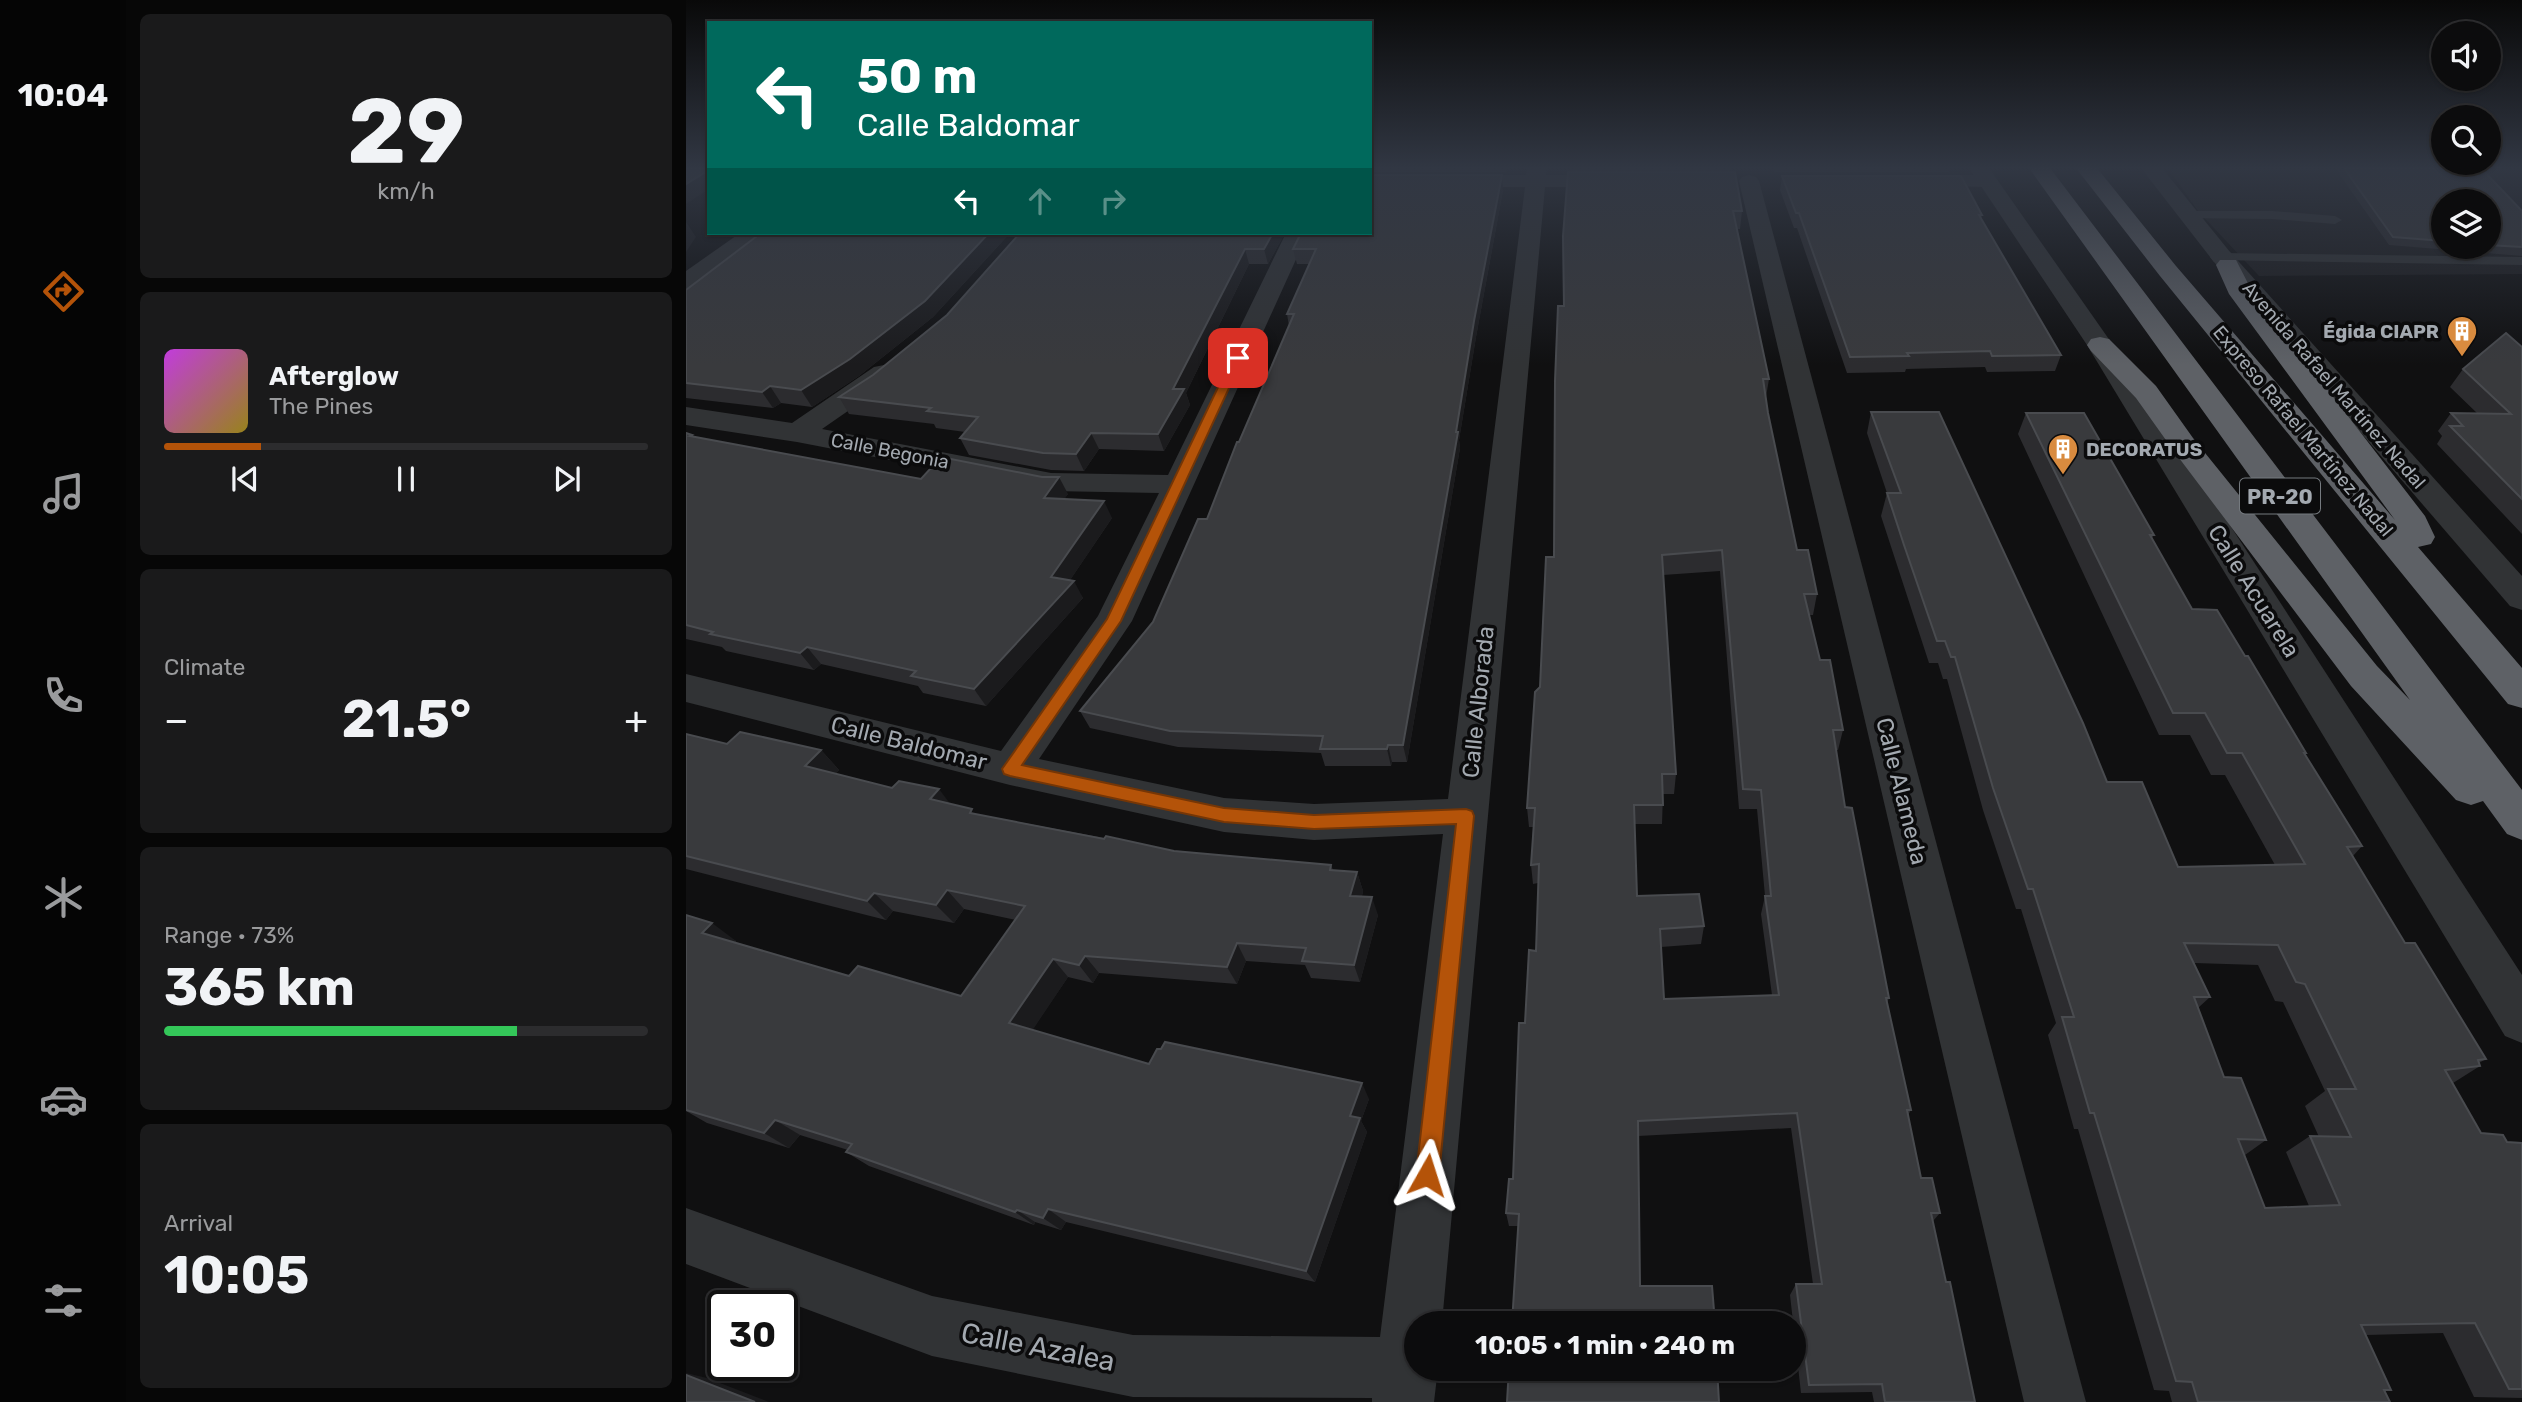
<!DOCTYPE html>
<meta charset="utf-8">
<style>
:root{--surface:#0c0c0d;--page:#1a1a1b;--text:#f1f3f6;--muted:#9a9b9d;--line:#2c2c2e;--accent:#b45309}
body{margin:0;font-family:Rubik,sans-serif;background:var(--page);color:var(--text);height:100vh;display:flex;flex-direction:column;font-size:26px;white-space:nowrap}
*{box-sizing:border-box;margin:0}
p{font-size:23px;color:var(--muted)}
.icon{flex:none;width:38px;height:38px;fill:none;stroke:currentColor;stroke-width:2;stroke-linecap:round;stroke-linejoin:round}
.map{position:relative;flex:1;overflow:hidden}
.panel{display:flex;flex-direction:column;gap:14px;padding:14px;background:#070707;width:560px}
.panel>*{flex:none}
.hud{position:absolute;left:21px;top:21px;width:665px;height:214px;border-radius:0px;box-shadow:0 2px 5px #0004,0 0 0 2px var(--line);background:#00695c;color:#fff;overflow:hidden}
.fabs{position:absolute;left:1745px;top:21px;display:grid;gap:14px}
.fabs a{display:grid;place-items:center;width:70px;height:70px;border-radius:50%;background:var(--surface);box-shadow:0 2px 5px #0004,0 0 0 2px var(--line);font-size:35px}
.speed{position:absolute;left:21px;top:1290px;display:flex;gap:14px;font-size:35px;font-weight:700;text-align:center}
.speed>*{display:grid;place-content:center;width:91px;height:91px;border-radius:50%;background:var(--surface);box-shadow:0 2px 5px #0004,0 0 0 2px var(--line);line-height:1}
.speed .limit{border:4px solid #111;border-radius:10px;background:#fff;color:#111}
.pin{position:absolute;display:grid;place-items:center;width:60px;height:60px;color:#fff;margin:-30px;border-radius:14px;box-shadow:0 4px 10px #0006}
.me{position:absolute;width:77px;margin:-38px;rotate:6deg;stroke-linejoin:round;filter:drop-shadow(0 0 5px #0008)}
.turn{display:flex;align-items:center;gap:24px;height:147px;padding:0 35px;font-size:32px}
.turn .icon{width:91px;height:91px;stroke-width:2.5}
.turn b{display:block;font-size:49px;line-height:60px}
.lanes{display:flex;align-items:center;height:66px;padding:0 35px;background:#0003;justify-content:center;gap:35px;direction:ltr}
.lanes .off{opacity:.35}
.big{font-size:52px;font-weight:700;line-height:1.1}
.panel .tile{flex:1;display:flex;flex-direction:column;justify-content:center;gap:10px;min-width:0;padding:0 24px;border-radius:10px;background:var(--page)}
.panel .dial{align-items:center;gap:0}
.dial b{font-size:91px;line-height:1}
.song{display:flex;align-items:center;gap:21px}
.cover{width:84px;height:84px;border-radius:10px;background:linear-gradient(135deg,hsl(290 70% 55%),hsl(50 70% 35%))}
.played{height:7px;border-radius:4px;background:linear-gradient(90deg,var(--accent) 20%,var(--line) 20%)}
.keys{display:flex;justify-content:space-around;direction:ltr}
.heat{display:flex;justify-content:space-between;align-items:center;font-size:38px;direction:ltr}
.charge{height:10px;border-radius:5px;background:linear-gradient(90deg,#34c759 73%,var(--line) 0)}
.trip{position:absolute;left:718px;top:1311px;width:402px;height:70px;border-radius:35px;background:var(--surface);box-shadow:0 2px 5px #0004,0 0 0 2px var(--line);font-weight:700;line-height:70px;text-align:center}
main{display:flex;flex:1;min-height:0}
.dock{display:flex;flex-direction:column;width:126px;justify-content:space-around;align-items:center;background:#050505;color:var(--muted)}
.dock .icon{width:49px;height:49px}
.dock .active{color:var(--accent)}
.dock b{font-size:32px;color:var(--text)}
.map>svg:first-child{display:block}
.built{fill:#1c1c1e;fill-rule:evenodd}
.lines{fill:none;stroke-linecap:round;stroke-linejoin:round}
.service{fill:#313335;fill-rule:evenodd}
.minor{fill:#313335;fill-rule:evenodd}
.tertiary{fill:#313335;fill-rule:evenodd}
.motorway{fill:#5e6166;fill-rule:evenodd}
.wall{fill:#2c2c2f;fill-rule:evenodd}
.shaded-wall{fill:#1b1b1d}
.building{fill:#393a3d;stroke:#494b4f;stroke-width:2;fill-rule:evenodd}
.route{fill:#b45309;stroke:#753606;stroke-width:2}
.labels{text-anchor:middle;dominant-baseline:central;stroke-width:7;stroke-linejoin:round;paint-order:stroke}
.far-poi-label{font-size:19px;font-weight:bold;fill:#a3a9b0;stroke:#0b0b0c;text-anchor:end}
.far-street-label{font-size:19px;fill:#a3a9b0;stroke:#0b0b0c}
.shield{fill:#0b0b0c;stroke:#757a7f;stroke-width:2}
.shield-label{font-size:21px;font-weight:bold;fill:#a3a9b0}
.street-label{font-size:23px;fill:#a3a9b0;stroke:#0b0b0c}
.near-street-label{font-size:28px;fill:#a3a9b0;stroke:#0b0b0c}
</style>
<main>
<nav class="dock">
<b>10:04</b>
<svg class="icon active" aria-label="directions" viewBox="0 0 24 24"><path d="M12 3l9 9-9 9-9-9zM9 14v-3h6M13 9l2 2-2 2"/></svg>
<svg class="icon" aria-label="music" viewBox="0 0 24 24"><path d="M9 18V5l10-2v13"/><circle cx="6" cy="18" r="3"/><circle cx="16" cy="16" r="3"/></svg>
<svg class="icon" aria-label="phone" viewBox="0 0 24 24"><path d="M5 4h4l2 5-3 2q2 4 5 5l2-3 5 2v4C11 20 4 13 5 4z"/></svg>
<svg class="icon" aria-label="climate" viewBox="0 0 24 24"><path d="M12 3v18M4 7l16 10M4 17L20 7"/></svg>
<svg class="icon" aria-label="car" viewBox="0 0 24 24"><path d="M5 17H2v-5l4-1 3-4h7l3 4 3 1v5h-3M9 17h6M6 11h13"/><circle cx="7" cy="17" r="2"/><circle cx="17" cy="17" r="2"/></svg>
<svg class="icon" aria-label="filters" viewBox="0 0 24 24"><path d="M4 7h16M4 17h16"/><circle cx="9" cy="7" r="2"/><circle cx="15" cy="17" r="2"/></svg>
</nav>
<section class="panel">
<div class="tile dial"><b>29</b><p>km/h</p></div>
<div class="tile">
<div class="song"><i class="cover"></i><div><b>Afterglow</b><p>The Pines</p></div></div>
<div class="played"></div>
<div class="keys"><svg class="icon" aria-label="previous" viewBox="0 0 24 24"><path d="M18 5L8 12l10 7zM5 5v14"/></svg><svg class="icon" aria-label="pause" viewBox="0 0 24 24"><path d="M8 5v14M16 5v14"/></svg><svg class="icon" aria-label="next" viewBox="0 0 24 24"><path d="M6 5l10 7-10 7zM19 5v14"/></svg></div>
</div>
<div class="tile"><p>Climate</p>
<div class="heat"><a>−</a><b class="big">21.5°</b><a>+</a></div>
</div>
<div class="tile"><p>Range · 73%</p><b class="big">365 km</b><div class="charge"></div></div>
<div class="tile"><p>Arrival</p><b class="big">10:05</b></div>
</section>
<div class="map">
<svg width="1836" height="1402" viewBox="0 0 1836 1402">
<rect width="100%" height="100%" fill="#101011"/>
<path class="built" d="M1482,168H1836V274L1573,276L1512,211ZM1757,201H1802V247H1757Z"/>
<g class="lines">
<g class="service">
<path d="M1500,211H1586L1649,216L1656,220L1649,224L1586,219L1495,218L1493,215Z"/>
<path d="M1536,253L1836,257V265L1531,260L1529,257Z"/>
</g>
<g class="minor">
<path d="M841,168H861L860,175H935L942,177L945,181L942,185L935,187H859L756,1323H730V1368H752L748,1402H686V1398L447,1397L246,1356L0,1264V1208L246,1296L447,1335L694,1337L757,834L628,840L538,832L324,785L0,702V674L315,751L412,616L473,493L365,491L111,442L0,425V407L106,423L188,367L198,365L208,367L212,373L208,379L136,429L365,473L482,475L600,233H622L446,621L353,759L538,798L628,804L762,799L839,187H684V175H840Z"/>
<path d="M1063,175L1070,177L1073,181L1400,1402H1338L1053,181L1056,177Z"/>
<path d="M1226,175H1301L1308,177L1311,181L1308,185L1301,187L1219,185L1216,181L1219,177Z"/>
<path d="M54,233H79L9,287L0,289V271Z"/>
<path d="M1536,250L1544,252L1836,576V610L1824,606L1528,262L1524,257L1528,252Z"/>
<path d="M1414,337L1423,339L1427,345L1836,975V1043L1819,1036L1401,345L1405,339Z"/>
</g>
<g class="tertiary">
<path d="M1283,168H1303L1427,345L1423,351L1414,353L1405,351Z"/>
<path d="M1455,168H1476L1544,252L1548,257L1544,262H1528Z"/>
</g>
<g class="motorway">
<path d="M1343,168H1364L1836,790V840L1821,834L1797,801L1785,805L1770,800L1665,686L1487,450L1450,398L1405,351L1401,345L1405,339L1414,337L1423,339L1470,386L1507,438L1691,666L1724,700Z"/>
<path d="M1390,168H1411L1490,266L1709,520L1543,294L1530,265L1534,260H1550L1567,293L1739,516L1749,537L1745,544L1732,547L1836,668V708L1822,704L1474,276Z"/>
</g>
</g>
<g class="wall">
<path d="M684,168H821L820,172H684Z"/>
<rect x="884" y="168" width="160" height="4"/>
<path d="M1086,168H1264L1263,172H1088Z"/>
<path d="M1649,168H1808L1804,175H1802L1836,211V256L1703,245ZM1757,201H1802V247H1757Z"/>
<path d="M882,172L1056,211L1054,229H1051L1083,379L1080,397L1082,413L1111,550L1131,594L1127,615H1123L1134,660L1157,730L1152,750H1150L1159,807L1203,998L1201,1003L1225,1110L1222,1115L1235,1178L1254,1213L1247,1221L1260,1282L1289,1402H1188L1186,1392L1115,1393L1104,1295L1110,1284H1127L1105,1128L952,1136L954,1286L1029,1323L833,1226H823L820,1213L827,1179L839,1023L850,951L852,883L847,884L845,865L847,827H843L841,808L868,557ZM1034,571L1053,809H1071L1079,896L1075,914L1086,995L978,999L975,947L1015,944L1018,926L951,896L948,824H976L977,794H988L990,774L977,575Z"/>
<path d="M1096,176L1296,215L1295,219L1375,355L1369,371L1301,372L1299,367L1220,369L1219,372L1161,373L1111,228H1108L1094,190Z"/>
<path d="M817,190L790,337L773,440L774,448L721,762H706L705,766H639L635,753L492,747L404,728L394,711L467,622L521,519L603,326L601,314L623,264H611L607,249Z"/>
<path d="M75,233H324L247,317L173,376L126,407L95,403L87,408L0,398V290Z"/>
<path d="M599,233L582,264H563L500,393L504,405L478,451L413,449L398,471L365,470L283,455L274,438L279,432L250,428L248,424L163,414L153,397L187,375L261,315Z"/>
<path d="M1836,347V534L1751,444L1756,436L1752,431L1765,413L1792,414L1764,387L1777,369Z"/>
<path d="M1185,412L1421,782L1492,867L1589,865L1539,775H1525L1504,735H1473L1332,434L1340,413L1468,535L1466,538L1506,609L1620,753L1619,755L1676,846L1667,856L1719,943L1800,1059L1793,1063L1794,1066L1767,1083L1795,1133L1821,1142L1836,1143V1398L1788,1397L1757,1333L1680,1335L1705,1390L1699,1391L1704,1402H1486L1483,1391L1468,1390L1392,1129H1388L1362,1035L1370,1023L1335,909H1330L1297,810L1261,679H1257L1252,663H1243L1195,516L1201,493L1181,433ZM1508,963L1572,965L1589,1001L1597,1002L1639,1091L1619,1106L1633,1137L1624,1136L1600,1152L1623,1206L1579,1208L1559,1155L1580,1140L1538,1077L1512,1008L1524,997Z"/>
<path d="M0,433L6,435L9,437L235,479L382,494L378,499L426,518L384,580L397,598L300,706L237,693L232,686L135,664L128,670L40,651L36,647L0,639Z"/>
<path d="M0,734L41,744L135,750L153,770L149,774L265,804L290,814L488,851L645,865L647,870L671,872L677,891L676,896L692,915L674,982L625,978L619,965L560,961L551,984L413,973L407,983L382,977L346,1030L463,1064L683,1099L675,1121L681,1132L629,1282L380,1222L375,1230L349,1222L348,1225L183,1166L160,1152L162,1150L114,1135L103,1148L21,1123L0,1111V915L50,941L49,943L163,976L275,996L330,920L278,909L268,923L207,911L200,920L0,869Z"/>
</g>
<g class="shaded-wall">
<path d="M23,170V189L0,204V184Z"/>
<path d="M816,175L817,190L790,337L773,440L774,448L721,762L717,745L788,321Z"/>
<path d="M0,222L10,237L0,252Z"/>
<path d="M303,233H324L247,317L173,376L126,407L115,390Z"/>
<path d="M587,233H599L582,264L578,249Z"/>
<path d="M559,249L563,264L500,393L504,405L478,451L472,434L487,389Z"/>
<path d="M84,386L95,403L87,408L76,392Z"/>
<path d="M405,433L413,449L398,471L390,454Z"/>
<path d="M373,477L382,494L367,515L358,498Z"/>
<path d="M418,501L426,518L374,595L365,577Z"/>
<path d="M388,581L397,598L300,706L288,689Z"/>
<path d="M121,647L135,664L128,670L114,653Z"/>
<path d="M702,745L706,762L705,766L701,749Z"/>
<path d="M135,750L153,770L138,786L119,766Z"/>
<path d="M253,789L268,809L244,799Z"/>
<path d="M671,872L677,891L671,914L664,896Z"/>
<path d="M261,890L278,909L268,923L250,905Z"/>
<path d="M188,893L207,911L200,920L181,901Z"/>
<path d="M686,897L692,915L674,982L668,965Z"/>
<path d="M26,923L50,941L40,951L16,933Z"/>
<path d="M551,943L560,961L551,984L541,967Z"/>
<path d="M399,956L413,973L407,983L393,965Z"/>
<path d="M367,959L382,977L340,1040L323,1023Z"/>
<path d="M676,1083L683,1099L675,1121L681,1132L629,1282L620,1271L664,1116Z"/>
<path d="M89,1120L114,1135L103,1148L78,1133Z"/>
<path d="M362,1209L380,1222L375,1230L357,1218Z"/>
<path d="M331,1210L349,1222L348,1225L329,1212Z"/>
<path d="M0,1373L21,1378L83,1402H69L0,1375Z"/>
</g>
<g class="building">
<path d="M0,168H23V170L0,184Z"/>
<path d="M1658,168H1795L1836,211V247L1802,245V201H1757V241L1707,237Z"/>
<path d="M882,172H1049L1056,211H1047L1083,379H1077L1082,413L1111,550H1122L1131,594H1118L1134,660H1144L1157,730H1147L1159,807L1166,808L1203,998H1200L1225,1110H1221L1235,1178H1246L1254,1213H1245L1260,1282H1264L1289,1402H1199L1196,1384L1123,1385L1110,1284H1136L1111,1113L952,1121L954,1286H1026L1029,1323H826L833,1214L820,1213L823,1179H827L833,1023H839L843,950L850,951L853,864L845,865L849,808H841L849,692L854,687L860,557H868L869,381L872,306H878L877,236ZM1036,550L1057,789L1075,790L1085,896H1079L1093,995L978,999L974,929L1018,926L1013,894L951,896L948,805H977L976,774H990L976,555Z"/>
<path d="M684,175H816L788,321L770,432H772L717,745H702L701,749H634L637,736L484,731L394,711L467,622L512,519H521L551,442H553L608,314H601L630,249H607L615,233H684Z"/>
<path d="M1096,176H1275L1296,215H1293L1375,355L1306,356L1304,351L1221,353L1223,356L1164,357L1113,213H1110Z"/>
<path d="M75,233H303L239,301L164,359L115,390L84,386L76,392L0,383V290Z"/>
<path d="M334,233H587L578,249H559L487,389H498L472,434L405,433L390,454L357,453L274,438L292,417L241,411L245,408L153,397L187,375L261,315Z"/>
<path d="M1820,333L1836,347V499L1764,426H1777L1765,413L1825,414L1777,369Z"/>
<path d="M1185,412H1253L1397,723L1421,782H1456L1492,867L1619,864L1556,753H1541L1519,713H1487L1340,413H1398L1468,535H1464L1506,609L1531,610L1559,656H1562L1620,753H1618L1676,846L1661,847L1719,943H1729L1800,1059L1792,1060L1794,1066L1759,1070L1795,1133L1817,1135L1821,1142L1836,1143V1389H1823L1789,1323L1675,1325L1705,1390H1698L1704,1402H1512L1506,1382L1490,1381L1408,1113H1404L1376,1017H1388L1347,889H1342L1307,788L1269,657H1265L1259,641H1251L1218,545L1201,493H1215ZM1498,943L1592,945L1610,982L1619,984L1670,1089H1642L1665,1137L1624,1136L1654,1205L1579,1208L1552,1139L1580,1140L1555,1078L1538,1077L1508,997H1524Z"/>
<path d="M0,433L6,435L4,436L235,479L255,457L356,477H373L358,498L418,501L365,577L388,581L288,689L225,676L230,671L121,647L114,653L24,634L27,632L0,625Z"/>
<path d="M54,732L135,750L119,766L206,788L213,781L253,789L244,799L286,809L284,813L418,839L420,836L488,851L645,865L644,870L671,872L664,896L686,897L668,965L616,961L620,948L551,943L541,967L399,956L393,965L367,959L323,1023L463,1064L471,1049H475L479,1042L676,1083L664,1116L674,1118L620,1271L362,1209L357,1218L331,1210L329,1212L160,1152L166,1144L89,1120L78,1133L0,1110V915L26,923L16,933L163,976L172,966L275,996L339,906L261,890L250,905L188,893L181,901L0,856V734L41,744Z"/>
<path d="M823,1368H1031L1033,1402H821Z"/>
<path d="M0,1375L69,1402H0Z"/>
</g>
<linearGradient id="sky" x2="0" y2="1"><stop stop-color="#090909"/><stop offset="0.46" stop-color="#313743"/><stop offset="1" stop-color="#313743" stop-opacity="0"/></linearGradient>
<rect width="1836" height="365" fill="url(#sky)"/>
<path class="route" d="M552,355L557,358L435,621L336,765L538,808L628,815L780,809L786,811L788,816L753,1175L749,1183L741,1186L733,1183L730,1175L770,824L628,829L538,822L324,776L318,774L316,769L421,619L546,358Z"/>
<defs>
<g id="building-pin" transform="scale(1.575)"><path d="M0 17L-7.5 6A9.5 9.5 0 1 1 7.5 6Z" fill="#d98b3f" stroke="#0b0b0c"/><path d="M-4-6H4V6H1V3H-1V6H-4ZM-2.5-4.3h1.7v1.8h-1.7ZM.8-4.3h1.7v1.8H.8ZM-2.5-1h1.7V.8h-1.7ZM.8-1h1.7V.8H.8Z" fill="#fff"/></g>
</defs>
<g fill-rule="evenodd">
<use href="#building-pin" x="1776" y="331"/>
<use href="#building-pin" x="1377" y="449"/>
</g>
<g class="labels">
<g class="far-poi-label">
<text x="1753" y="331">Égida CIAPR</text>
<text x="1400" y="449" text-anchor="start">DECORATUS</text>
</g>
<g class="far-street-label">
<text transform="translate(1648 385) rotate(49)">Avenida Rafael Martínez Nadal</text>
<text transform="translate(1617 431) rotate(50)">Expreso Rafael Martínez Nadal</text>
<text transform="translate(204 451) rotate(11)">Calle Begonia</text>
</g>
<rect class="shield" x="1554" y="478.5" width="80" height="35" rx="5"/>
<g class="shield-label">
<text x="1594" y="496">PR-20</text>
</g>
<g class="street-label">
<text transform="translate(1568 591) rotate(58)">Calle Acuarela</text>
<text transform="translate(792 702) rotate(-84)">Calle Alborada</text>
<text transform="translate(223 743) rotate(14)">Calle Baldomar</text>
<text transform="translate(1216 791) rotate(76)">Calle Alameda</text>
</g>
<g class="near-street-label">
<text transform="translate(352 1347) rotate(11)">Calle Azalea</text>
</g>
</g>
</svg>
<div class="fabs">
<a><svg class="icon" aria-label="sound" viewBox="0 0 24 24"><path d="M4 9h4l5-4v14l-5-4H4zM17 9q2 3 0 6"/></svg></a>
<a><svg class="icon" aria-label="search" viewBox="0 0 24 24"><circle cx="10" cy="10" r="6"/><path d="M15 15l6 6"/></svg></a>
<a><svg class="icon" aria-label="layers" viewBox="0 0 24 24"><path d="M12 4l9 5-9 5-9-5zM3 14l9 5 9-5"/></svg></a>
</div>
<div class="speed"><div class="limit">30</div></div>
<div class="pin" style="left:552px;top:358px;background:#d93025"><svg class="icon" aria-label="arrive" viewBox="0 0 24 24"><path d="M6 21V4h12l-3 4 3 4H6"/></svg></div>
<svg class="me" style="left:741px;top:1175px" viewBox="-20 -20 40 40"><path d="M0-17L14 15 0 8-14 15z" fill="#b45309" stroke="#fff" stroke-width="4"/></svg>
<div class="trip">10:05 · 1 min · 240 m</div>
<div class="hud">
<div class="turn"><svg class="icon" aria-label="left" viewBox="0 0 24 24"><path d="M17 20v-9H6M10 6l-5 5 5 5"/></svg><div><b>50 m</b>Calle Baldomar</div></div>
<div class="lanes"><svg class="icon" aria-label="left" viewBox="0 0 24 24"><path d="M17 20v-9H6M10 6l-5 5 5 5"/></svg><svg class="icon off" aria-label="ahead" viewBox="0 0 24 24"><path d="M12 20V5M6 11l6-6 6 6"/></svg><svg class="icon off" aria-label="right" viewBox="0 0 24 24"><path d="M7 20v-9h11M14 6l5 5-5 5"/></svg></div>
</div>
</div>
</main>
